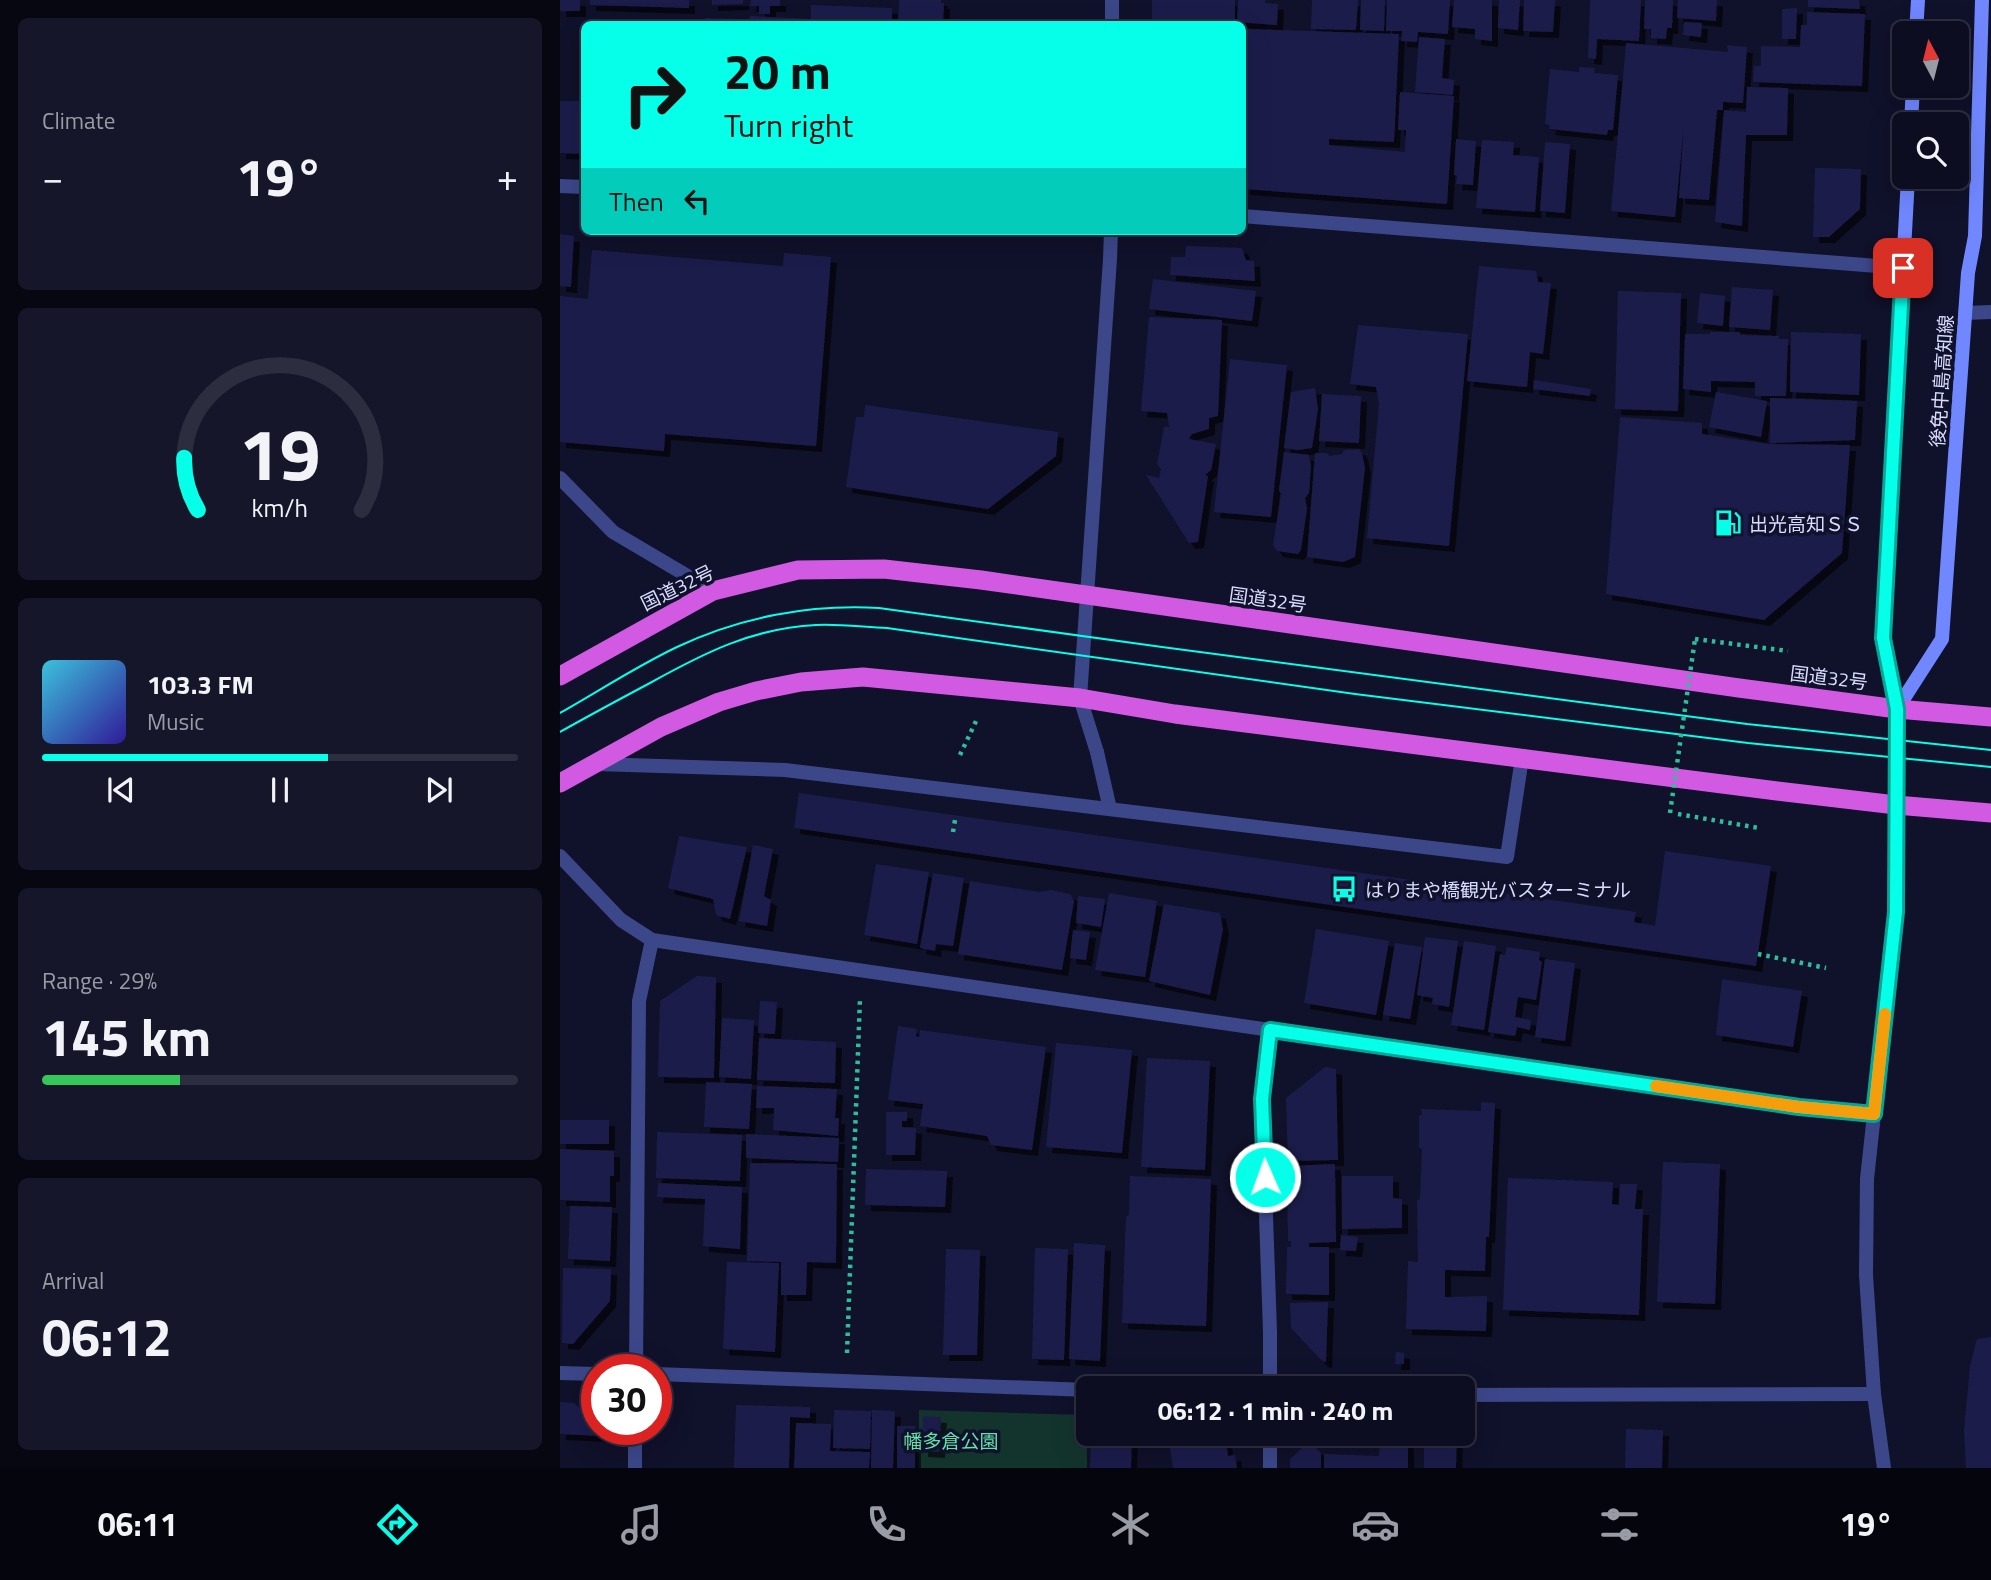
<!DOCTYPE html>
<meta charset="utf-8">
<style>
:root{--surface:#0c0d20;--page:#151629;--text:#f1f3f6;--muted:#9a9ca5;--line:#2c2d3e;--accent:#05ffe9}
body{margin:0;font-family:"Titillium Web","Noto Sans JP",sans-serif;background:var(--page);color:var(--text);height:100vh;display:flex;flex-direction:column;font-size:26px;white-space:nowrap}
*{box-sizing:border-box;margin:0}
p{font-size:23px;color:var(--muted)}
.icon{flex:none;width:38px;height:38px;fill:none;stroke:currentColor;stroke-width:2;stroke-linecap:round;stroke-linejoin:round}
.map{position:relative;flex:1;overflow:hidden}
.side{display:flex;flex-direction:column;gap:18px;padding:18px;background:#070712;width:560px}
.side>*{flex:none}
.top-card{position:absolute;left:21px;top:21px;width:665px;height:214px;border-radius:10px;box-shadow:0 7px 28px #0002,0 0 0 2px var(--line);background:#05ffe9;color:#111;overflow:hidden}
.needle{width:46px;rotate:353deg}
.tools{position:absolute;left:1332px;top:21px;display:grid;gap:14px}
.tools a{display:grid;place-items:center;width:77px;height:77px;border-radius:10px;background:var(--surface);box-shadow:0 7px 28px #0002,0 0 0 2px var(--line);font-size:35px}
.speed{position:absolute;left:21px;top:1354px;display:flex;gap:14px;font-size:35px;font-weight:700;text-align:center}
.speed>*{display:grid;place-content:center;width:91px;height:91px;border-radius:50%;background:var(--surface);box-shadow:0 7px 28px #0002,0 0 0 2px var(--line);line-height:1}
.speed .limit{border:10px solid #d22;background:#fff;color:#111}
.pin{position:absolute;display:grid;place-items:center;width:60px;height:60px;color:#fff;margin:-30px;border-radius:14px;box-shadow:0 4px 10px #0006}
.me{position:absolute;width:77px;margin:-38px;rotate:358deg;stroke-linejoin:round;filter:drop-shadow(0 0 5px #0008)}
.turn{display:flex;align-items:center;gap:24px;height:147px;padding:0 28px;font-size:32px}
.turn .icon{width:91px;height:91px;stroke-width:2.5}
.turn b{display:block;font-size:49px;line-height:60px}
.then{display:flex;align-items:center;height:66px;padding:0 28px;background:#0003;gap:14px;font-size:26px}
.big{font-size:52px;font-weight:700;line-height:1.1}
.side .card{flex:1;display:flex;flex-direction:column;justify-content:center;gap:10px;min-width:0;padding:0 24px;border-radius:10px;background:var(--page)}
.side .dial{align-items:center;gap:0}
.dial svg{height:182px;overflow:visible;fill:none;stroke:var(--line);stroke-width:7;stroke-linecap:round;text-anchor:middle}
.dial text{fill:var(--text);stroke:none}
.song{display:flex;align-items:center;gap:21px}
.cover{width:84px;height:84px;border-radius:10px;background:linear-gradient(135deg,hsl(190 70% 55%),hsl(250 70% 35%))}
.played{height:7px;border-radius:4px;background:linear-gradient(90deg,var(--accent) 60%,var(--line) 60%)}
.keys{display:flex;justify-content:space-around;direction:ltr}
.heat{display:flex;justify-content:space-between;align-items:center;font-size:38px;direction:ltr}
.charge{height:10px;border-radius:5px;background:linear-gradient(90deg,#34c759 29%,var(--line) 0)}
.trip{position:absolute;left:516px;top:1376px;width:399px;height:70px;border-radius:10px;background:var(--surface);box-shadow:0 7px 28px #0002,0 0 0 2px var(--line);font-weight:700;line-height:70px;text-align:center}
.tabs{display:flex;height:112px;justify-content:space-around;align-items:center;background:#05050d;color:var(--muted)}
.tabs .icon{width:49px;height:49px}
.tabs .selected{color:var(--accent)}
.tabs b{font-size:32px;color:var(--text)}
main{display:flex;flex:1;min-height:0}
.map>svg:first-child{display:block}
.green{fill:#13342d}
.building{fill:#1d1c4b;filter:url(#shadow)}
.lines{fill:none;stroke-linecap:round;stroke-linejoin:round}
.path{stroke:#2fbd9a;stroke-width:4.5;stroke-dasharray:3.5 5;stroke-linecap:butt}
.service{stroke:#3b4789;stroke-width:14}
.minor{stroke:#3b4789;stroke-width:14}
.tertiary{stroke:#3b4789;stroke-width:14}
.secondary{stroke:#7087ff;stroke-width:14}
.trunk{stroke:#d25ae2;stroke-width:19}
.tram{stroke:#05ffe9;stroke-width:2}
.path-bridge{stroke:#2fbd9a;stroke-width:4.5;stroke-dasharray:3.5 5;stroke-linecap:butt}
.route-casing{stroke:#03a697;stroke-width:18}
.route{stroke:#05ffe9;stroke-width:12}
.slow{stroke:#f59e0b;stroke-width:12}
.labels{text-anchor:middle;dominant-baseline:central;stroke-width:7;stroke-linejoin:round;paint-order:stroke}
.street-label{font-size:19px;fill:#d9dcff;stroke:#10112a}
.poi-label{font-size:19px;fill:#d9dcff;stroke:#10112a;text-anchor:start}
.park-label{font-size:19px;fill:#63e2aa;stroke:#10112a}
</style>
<main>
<section class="side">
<div class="card"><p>Climate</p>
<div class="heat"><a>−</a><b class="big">19°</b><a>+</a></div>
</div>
<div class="card dial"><svg viewBox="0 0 100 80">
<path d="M14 69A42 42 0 1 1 86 69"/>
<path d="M14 69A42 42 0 0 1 8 46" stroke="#05ffe9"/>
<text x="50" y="56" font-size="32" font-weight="700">19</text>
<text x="50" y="72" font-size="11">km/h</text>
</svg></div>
<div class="card">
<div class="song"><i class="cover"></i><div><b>103.3 FM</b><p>Music</p></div></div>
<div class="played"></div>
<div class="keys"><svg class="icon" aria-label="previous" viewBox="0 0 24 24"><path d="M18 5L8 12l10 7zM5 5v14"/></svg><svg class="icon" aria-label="pause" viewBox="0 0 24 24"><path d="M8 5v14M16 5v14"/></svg><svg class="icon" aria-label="next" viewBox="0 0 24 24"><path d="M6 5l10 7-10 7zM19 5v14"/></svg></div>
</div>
<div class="card"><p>Range · 29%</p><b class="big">145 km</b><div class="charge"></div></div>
<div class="card"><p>Arrival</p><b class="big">06:12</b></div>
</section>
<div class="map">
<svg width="1431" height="1468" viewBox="0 0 1431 1468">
<defs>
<filter id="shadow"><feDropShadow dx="6" dy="6" stdDeviation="0" flood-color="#0009"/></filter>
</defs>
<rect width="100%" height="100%" fill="#10112a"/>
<path class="green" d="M359,1410L527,1415V1468H359Z"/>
<g class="building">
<rect x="0" y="0" width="20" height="11"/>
<path d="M30,0H129V8L30,5Z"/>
<path d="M152,0H183V4L152,5Z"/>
<path d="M191,0H220V6H210V14H199V6H190Z"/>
<path d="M339,0H381V3H384L383,24H338Z"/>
<rect x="592" y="0" width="83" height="24"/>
<path d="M678,0H705V3L718,4L717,25L677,22Z"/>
<path d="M752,0H798L796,30L751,29Z"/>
<path d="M801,0H825L824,31L800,30Z"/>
<path d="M827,0H890L888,34L858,32L857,42L841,41L842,31H826Z"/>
<path d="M894,0H932V41L915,39V29L892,27Z"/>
<path d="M939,0H960L958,30L938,28Z"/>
<path d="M964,0H995L993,32L963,31Z"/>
<path d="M1030,0H1081L1079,41L1037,39L1036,59L1028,58Z"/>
<path d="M1085,0H1113L1112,28H1107L1106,39L1091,38V29H1084Z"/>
<path d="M1118,0H1157L1156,21L1117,18Z"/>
<path d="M1248,0H1299L1300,9L1248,7Z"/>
<path d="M251,5L332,8V24H189L190,16L251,19Z"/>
<path d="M1237,8L1236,39H1222V9Z"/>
<path d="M1247,12L1305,14L1302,86L1193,82L1194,66H1201V46L1240,47L1241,25H1247Z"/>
<path d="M145,18L182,19V24H145Z"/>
<path d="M1124,22L1142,23L1141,37L1123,35Z"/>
<path d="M686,29L839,34L834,142L769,139V145L845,152L846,130H838L840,92L894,96L887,204L684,189L686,140H682V111Z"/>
<path d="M859,37L885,39L882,78L894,80L893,95L855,92Z"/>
<path d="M1066,43L1168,52L1167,45L1187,47L1183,103L1163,102V110H1157L1149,200L1119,198L1124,124L1115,217L1051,211Z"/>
<path d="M1019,67L1035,68L1034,73L1058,75L1053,130H1048L1047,135L989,129L990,125L985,124L990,69L1019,72Z"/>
<path d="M1187,87L1228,88L1227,135H1186L1182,226L1155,222L1164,110L1186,112Z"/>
<path d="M0,101H24V154L0,153Z"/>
<path d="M896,139L916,141L913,185L896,184L897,176L894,175Z"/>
<path d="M922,140L954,142L953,155L979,157L975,212L916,208Z"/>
<path d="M985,142L1010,144L1005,213L980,211Z"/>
<path d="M1255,168L1301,169L1300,209L1269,237H1253Z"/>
<path d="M0,234L14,236L11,287L0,286Z"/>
<path d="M626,246L682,248L686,260L694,261L695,281L610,275L611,257H625Z"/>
<path d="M32,250L223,266L224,253L271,257L256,446L105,434L104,451L0,442V296L28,299Z"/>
<path d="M919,266L976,271L978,282L991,283L983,354L970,352L967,387L907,381Z"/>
<path d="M593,279L696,291L692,321L589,309Z"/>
<path d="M1172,287L1213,290L1210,330L1169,327Z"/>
<path d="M1058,291L1121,293L1118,411L1055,409Z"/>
<path d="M1140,293L1165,296L1163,326L1137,323Z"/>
<path d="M589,317L662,320L658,416L649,418V429L632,434L629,439L656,444L651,470L645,475L648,476L638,542L629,543L586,475L599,478L601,469L597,464L604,427H609L607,413L581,411Z"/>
<path d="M798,325L908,334L889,546L807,538L819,404L816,387L790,384Z"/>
<path d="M1150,332H1180V335L1219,336V339H1228L1226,396H1195V382L1151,381V392L1123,389L1125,334H1150Z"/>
<path d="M1231,332L1301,334L1299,395L1230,392Z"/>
<path d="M670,359L727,365L711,517L654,512Z"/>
<path d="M974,380L1031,389L1030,396L973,389Z"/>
<path d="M755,388L758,409L752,448L738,450L724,448L731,392Z"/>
<path d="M1156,392L1207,401L1201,437L1149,427Z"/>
<path d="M762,394L801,396L799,443L759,441Z"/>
<path d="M1210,398L1297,401L1295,440L1210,443Z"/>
<path d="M305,405L498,432L496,456L428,509L286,487L296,417H304Z"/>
<path d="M1060,417L1142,423V434L1208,444L1290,445L1282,553L1204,620L1046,594Z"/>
<path d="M799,449L802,453L805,468L795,557L783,562L747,557L755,453H767L770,456L782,454L784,450Z"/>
<path d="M724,452L749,455L751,466L749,493L745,498L747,508L741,550L738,554L717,551L713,545L721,494L719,490Z"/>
<path d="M239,793L1076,912L1074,922L1095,926L1105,851L1211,866L1196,966L234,828Z"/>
<path d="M119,836L187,847L170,919L156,915L153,899L108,888Z"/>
<path d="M193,845L213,849L204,896L211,900L207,926L179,921Z"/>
<path d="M316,864L369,872L357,944L304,935Z"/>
<path d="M373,873L404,878L393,946L376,944L375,951L360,948Z"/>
<path d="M410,881L479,892L491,890L510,894L514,901L502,970L398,954Z"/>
<path d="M549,893L597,901L585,977L535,970Z"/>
<path d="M518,896L545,899L541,927L516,923Z"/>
<path d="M604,904L660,913L663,929L650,995L589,981Z"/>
<path d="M756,929L829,941L816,1015L744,1003Z"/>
<path d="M513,930L530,932L526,960L510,958Z"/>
<path d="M865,937L898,941L889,1007L872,1004L873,998L857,995Z"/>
<path d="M904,941L936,946L924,1030L891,1025Z"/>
<path d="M835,943L862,947L850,1019L823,1015Z"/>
<path d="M947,947L980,952L979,960L982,962L976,1000L958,997L955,1017L971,1020L970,1030L957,1027L955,1036L928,1032L940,954L945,955Z"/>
<path d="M985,959L1015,963L1005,1041L975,1037Z"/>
<path d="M137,976L156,977L154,1078L98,1077L100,1001Z"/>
<path d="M1162,979L1242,991L1233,1047L1156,1035Z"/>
<path d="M200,1001L217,1002L215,1034L198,1033Z"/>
<path d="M162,1018L194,1020L191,1079L159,1077Z"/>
<path d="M338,1026L357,1029L356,1036L359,1037L360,1030L486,1047L472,1150L431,1145L427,1136L360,1126L363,1104L328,1100Z"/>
<path d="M199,1038L276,1042L275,1083L197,1080Z"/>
<path d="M496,1043L572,1050L562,1153L486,1147Z"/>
<path d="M587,1058L650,1061L645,1170L581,1167Z"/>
<path d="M765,1067L776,1069L778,1160L728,1161L726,1098Z"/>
<path d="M146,1082L192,1084L189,1129L144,1127Z"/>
<path d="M197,1086L277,1089L275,1118H279L278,1136L213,1130L214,1108H196Z"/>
<path d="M921,1102L935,1103L929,1237H926L925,1271L885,1270V1297L927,1296L926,1331L846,1329L848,1261L858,1262L857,1200H860L862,1149L859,1148V1115H862L861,1109L921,1111Z"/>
<path d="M326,1112H347V1121H342V1127L356,1128L355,1155H326Z"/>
<rect x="0" y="1120" width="49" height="24"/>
<path d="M97,1132L182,1135L180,1181L96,1178Z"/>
<path d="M186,1134L279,1138L278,1162L186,1158Z"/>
<path d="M0,1149L54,1151V1176H50V1202L0,1200Z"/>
<path d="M1103,1162L1160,1164L1155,1304L1097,1302Z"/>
<path d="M190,1163L277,1164L276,1263L247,1262L246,1295H221V1262L187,1261Z"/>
<path d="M775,1164L776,1242L749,1243V1247H769V1295L726,1294L727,1247H731V1241H728L727,1166Z"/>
<path d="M306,1169L387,1171L385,1207L305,1205Z"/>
<path d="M570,1176L651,1179L646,1326L562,1323L566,1216L569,1215Z"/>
<path d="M782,1176H833V1198L842,1199V1228L782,1229Z"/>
<path d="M948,1178L1053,1182L1052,1204L1059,1205L1060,1184H1077L1075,1209H1083L1079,1315L943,1310Z"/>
<path d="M98,1183L182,1187L180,1249L143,1246L145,1199L97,1197Z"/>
<path d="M10,1206L52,1207L50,1261L8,1259Z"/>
<path d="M781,1235L798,1237L796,1251L780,1250Z"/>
<path d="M514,1243L545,1245L540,1361L509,1359Z"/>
<path d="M475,1248L508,1249L504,1360L472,1359Z"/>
<path d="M386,1249L420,1250L417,1355H383Z"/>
<path d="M167,1262L219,1263L215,1352L163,1349Z"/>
<path d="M3,1268L51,1269L50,1301L13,1344L2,1343Z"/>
<path d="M768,1302L766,1362L762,1361L731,1328L730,1303Z"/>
<path d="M1431,1337V1468H1406L1404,1431L1410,1366L1417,1339Z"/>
<path d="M836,1352L844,1353V1364H835Z"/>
<path d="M0,1402L14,1403L37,1424V1430H40L39,1436L0,1434Z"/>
<path d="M176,1405L250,1407V1418L230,1417L229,1468H174Z"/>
<path d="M274,1410L311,1411L310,1449L273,1448Z"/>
<path d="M312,1410L335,1411L333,1468H311Z"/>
<path d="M363,1416L381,1417L379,1452L362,1451Z"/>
<path d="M236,1423L271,1424L270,1451L310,1452L309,1468H234Z"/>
<rect x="337" y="1426" width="18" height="42"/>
<path d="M1066,1429L1103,1430L1102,1468H1065Z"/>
<path d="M531,1433H572L571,1468H530Z"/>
<path d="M654,1433H665L668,1456L675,1455L677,1468H613L609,1441Z"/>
<path d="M820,1433H848V1468H764V1454L819,1456Z"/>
<path d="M864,1433H897L896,1468H864Z"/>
<path d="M749,1442L761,1453V1468H730V1459Z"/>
</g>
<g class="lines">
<g class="path">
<path d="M1135,639L1228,651"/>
<path d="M400,755L417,719"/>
<path d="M1118,814L1199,828"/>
<path d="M393,832L395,820"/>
<path d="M1198,954L1266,968"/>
<path d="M287,1353L300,998"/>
</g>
<g class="service">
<path d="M1405,313L1431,312"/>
<path d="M537,752L550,809"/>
<path d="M36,764L225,770L947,857L962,758"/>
</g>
<g class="minor">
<path d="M0,186L24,187"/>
<path d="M682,216L1343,268"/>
<path d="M0,478L53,532L153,591"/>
<path d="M520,698L537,752"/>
<path d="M0,856L61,920L92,940L1239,1107L1314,1114"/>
<path d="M76,1370L79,1001L92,940"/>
<path d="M0,1373L37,1374"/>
<path d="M96,1374L528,1390"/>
<path d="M710,1388V1332L702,1099L710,1030"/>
<path d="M903,1395L1314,1394"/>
<path d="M710,1433V1468"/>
<path d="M75,1468V1430"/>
</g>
<g class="tertiary">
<path d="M552,24V0"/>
<path d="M520,698L550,259L551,231"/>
<path d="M1324,1468L1314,1394L1306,1275L1307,1179L1336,912V805"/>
</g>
<g class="secondary">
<path d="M1356,33L1358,0"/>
<path d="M1351,124L1353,86"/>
<path d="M1337,709L1382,639L1408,273L1415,236L1422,0"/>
<path d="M1336,805L1337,709L1323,638L1348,177"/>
</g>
<g class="trunk">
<path d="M0,676L153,591L238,570L324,569L421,580L1179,688L1337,709L1431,717"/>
<path d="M0,783L101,727L159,702L196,691L241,682L303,677L520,698L615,714L1217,791L1336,805L1431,813"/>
</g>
<g class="tram">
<path d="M0,713C39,691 77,666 117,647C180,617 250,604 319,608L602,647L1187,724L1431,750"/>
<path d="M0,732C30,715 60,699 90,683C144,653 193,628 256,625C280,624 303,627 327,628L795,694L1188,743L1431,767"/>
</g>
<path class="path-bridge" d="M1110,813L1135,639"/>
</g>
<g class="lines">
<g class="route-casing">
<path id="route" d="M705,1177L702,1099L710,1030L1239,1107L1314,1114L1336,912L1337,709L1323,638L1343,268"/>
</g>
<use href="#route" class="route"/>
<path class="slow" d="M1096,1086L1239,1107L1314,1114L1325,1014"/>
</g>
<defs>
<g id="fuel-bare" transform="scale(2.1)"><path d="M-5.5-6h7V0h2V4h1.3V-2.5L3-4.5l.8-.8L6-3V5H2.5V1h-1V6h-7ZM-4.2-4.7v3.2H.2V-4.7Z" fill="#05ffe9" stroke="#10112a" stroke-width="2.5" paint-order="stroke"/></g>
<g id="bus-bare" transform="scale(2.1)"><path d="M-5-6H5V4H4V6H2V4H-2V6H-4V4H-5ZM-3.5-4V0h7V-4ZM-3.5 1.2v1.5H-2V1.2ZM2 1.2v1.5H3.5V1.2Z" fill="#05ffe9" stroke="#10112a" stroke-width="2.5" paint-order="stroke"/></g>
</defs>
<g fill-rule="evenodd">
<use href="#fuel-bare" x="1168" y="523"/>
<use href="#bus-bare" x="784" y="889"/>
</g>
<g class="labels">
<g class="street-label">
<text transform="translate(1381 381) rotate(-86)">後免中島高知線</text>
<text transform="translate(117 587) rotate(-26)">国道32号</text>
<text transform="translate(708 599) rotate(8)">国道32号</text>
<text transform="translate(1269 677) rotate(7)">国道32号</text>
</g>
<g class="poi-label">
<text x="1189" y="523">出光高知ＳＳ</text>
<text x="805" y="889">はりまや橋観光バスターミナル</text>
</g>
<g class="park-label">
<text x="391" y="1440">幡多倉公園</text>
</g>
</g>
</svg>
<div class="tools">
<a><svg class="needle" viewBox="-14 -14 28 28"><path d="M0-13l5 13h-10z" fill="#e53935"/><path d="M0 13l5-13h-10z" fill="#9a9ca5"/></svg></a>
<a><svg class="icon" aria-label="search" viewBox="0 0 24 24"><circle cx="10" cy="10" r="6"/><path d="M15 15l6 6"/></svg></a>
</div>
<div class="speed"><div class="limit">30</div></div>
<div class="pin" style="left:1343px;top:268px;background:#d93025"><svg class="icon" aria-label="arrive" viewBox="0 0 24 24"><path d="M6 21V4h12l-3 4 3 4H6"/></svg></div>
<svg class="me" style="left:705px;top:1177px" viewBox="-20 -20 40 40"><circle r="17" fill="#05ffe9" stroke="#fff" stroke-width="3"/><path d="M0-11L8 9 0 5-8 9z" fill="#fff"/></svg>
<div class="trip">06:12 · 1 min · 240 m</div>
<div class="top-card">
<div class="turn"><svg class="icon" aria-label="right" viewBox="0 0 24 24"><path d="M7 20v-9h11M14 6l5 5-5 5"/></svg><div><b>20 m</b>Turn right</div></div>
<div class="then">Then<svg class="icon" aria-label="left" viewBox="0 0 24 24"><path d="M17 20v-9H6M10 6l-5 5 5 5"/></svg></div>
</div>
</div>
</main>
<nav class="tabs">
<b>06:11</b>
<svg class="icon selected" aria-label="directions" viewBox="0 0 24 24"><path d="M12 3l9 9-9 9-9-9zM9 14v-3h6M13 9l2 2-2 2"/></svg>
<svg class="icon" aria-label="music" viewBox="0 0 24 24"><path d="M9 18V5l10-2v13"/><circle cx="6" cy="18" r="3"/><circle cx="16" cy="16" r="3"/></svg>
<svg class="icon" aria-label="phone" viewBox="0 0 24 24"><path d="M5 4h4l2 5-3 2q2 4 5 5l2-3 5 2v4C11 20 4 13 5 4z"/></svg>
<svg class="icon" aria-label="climate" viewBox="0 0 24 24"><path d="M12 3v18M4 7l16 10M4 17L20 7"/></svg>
<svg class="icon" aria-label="car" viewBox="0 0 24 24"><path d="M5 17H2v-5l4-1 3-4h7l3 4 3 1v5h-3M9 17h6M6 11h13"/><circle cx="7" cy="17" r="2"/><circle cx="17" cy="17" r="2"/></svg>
<svg class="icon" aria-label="filters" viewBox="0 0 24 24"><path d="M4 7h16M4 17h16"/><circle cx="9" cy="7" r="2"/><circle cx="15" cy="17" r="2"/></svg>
<b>19°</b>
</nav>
